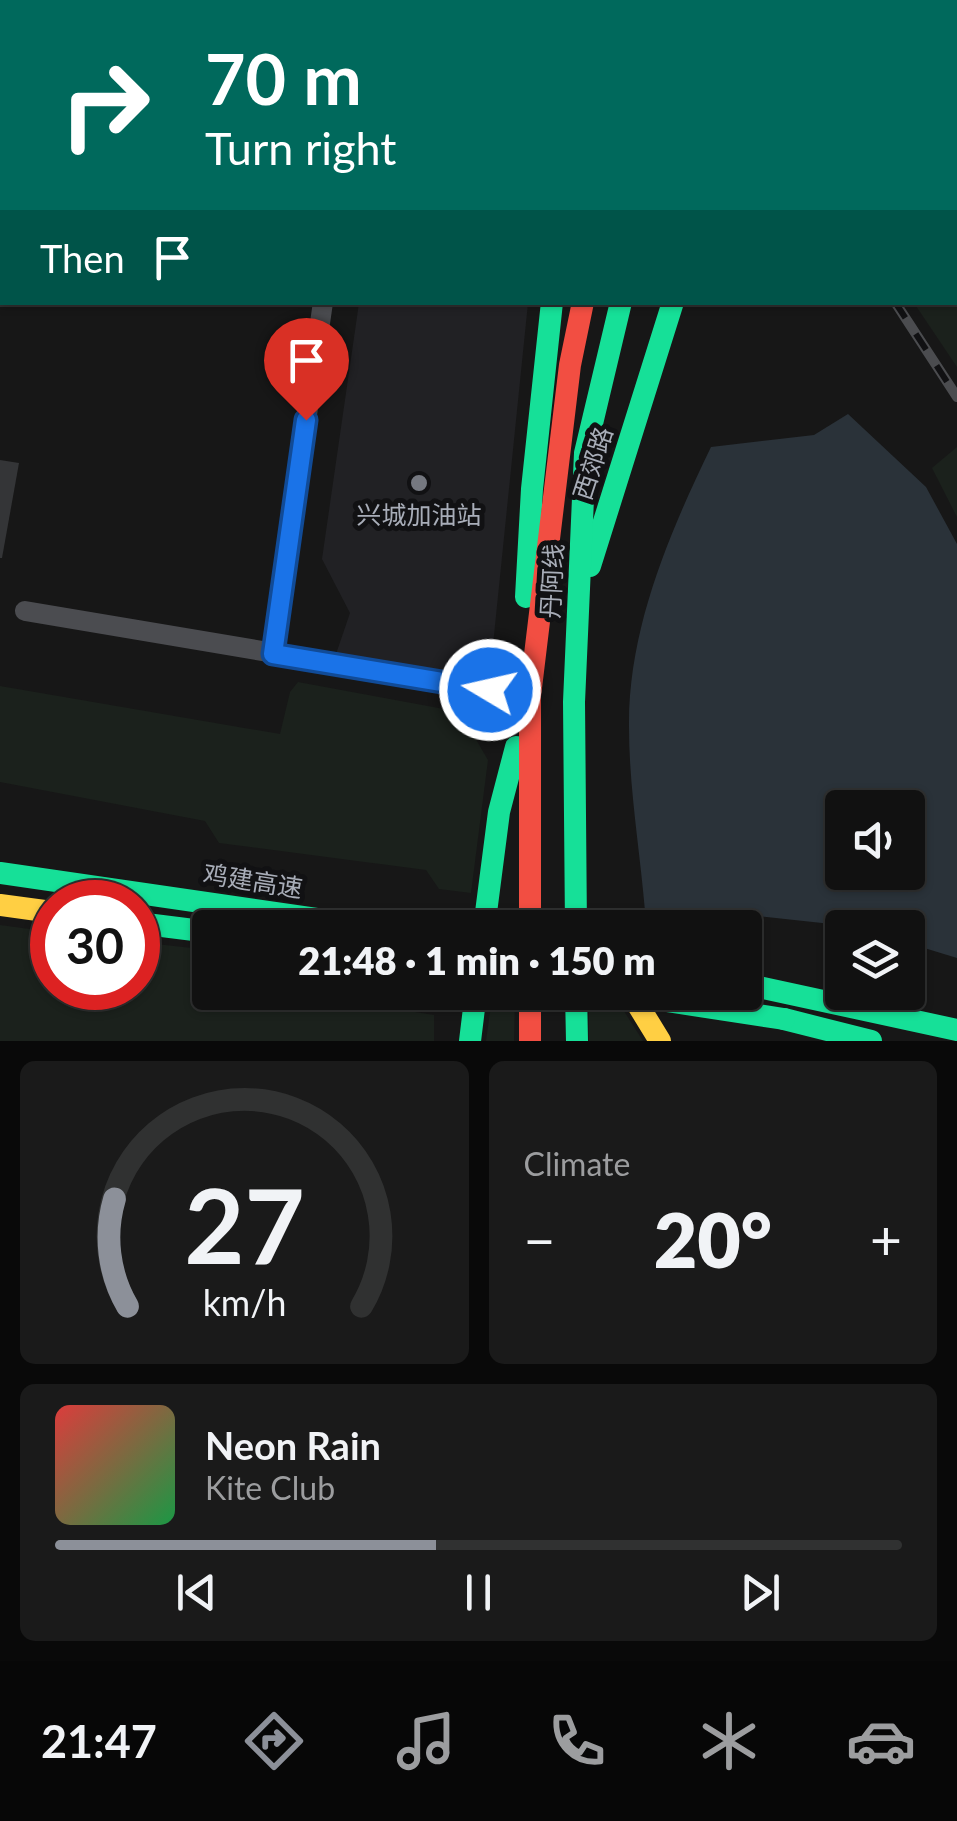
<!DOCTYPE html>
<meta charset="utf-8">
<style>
:root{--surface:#111;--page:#1a1a1a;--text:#f1f3f6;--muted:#9c9d9f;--line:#303131;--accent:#8c9099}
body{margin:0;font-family:Lato,"Noto Sans SC",sans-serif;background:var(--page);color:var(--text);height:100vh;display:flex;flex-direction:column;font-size:38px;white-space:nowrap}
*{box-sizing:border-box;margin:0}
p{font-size:32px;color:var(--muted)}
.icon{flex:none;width:55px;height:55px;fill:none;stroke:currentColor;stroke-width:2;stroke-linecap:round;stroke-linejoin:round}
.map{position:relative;height:1041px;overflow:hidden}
.sheet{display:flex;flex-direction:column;gap:20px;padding:20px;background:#090909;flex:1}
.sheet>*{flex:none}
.banner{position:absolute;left:0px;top:0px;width:958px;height:305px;box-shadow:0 2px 8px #0004,0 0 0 2px var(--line);background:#00695c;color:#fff;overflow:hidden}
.buttons{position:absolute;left:825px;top:790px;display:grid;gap:20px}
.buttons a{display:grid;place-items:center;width:100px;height:100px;border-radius:10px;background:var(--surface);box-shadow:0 2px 8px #0004,0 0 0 2px var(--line);font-size:50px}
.speed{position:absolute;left:30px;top:880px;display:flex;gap:20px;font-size:50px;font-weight:700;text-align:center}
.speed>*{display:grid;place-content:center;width:130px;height:130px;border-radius:50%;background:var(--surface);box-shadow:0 2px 8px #0004,0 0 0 2px var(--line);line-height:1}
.speed .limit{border:15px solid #d22;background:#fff;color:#111}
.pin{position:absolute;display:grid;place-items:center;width:85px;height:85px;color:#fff;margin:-102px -42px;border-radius:50% 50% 50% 0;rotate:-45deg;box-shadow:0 0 10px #0007}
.pin .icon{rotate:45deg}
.me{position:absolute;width:110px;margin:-55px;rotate:279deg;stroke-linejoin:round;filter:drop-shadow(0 0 8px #0008)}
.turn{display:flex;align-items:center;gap:35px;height:210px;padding:0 40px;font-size:45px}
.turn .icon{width:130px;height:130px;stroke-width:2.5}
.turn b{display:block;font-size:70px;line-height:85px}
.then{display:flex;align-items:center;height:95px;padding:0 40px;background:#0003;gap:20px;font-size:38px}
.big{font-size:75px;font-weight:800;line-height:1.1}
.sheet .widget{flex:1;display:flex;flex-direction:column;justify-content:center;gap:15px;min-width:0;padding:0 35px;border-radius:15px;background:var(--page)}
.sheet .dial{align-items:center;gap:0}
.dial svg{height:260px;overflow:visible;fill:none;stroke:var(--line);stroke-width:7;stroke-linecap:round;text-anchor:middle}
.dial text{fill:var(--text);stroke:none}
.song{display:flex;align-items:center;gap:30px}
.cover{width:120px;height:120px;border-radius:15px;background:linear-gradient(135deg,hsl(0 70% 55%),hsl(140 70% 35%))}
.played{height:10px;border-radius:5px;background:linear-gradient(90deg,var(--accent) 45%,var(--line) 45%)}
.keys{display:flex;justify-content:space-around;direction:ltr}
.heat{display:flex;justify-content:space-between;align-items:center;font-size:55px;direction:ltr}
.sheet .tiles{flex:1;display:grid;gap:20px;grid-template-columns:1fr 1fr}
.widget:last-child{grid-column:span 2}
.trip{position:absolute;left:192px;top:910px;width:570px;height:100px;border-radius:10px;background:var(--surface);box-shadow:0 2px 8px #0004,0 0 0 2px var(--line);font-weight:800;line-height:100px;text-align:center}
.tabs{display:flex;height:160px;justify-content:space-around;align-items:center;background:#070707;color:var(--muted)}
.tabs .icon{width:70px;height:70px}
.tabs .current{color:var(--accent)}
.tabs b{font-size:45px;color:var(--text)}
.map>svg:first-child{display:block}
.built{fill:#212124}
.green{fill:#1b211c}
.water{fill:#2a3239;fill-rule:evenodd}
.building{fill:#343537}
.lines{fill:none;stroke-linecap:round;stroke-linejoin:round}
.path{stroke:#4d4e52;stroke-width:4;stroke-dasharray:5 8;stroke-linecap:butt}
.street{stroke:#4b4c50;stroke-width:20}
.fast{stroke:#16e098;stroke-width:22}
.slow{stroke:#ffcf43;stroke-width:22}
.jam{stroke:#f24e42;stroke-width:22}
.rail-casing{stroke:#4b4c4f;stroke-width:10}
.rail{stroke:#111113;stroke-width:6;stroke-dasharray:19;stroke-linecap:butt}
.fast-bridge{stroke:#16e098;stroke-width:22}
.route-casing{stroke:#114b97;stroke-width:25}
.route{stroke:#1a73e8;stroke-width:18}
.poi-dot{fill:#757880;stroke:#111113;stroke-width:4}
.labels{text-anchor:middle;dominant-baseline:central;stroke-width:10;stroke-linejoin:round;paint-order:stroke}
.street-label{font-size:25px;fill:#a8adb8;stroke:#111113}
.poi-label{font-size:25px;fill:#a8adb8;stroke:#111113}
</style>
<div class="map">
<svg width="957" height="1041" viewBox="0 0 957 1041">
<rect width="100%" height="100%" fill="#171717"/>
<g class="built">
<path d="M822,0H957V241L955,2H820Z"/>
<path d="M359,303H528L489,684L336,654L350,613L322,559Z"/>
</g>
<g class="green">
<path d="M957,241V367L914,303L955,302Z"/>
<path d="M957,447V517L932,468Z"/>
<path d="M298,682L444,709L464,719L488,760L471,893L439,889L426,870L219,843L205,821L0,782V686L280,734L290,692Z"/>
<path d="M0,925L52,932V988H138V942L210,950V992L294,993L434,1015V1041H0Z"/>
<path d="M492,998H515L514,1041H486Z"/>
<path d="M589,1003L622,1008L643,1041H589Z"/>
</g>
<path class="water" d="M848,414L926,487L957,544V958L908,943V928L859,927L758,916L741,927H651L645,911C640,851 629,788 629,727C628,629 669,534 711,447L814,435ZM842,808H908V872H842Z"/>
<path class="building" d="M0,460L19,463L2,558H0Z"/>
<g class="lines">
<g class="path">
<path d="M864,2V0"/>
<path d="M955,228L957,230"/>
</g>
<g class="street">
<path d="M366,2V0"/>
<path d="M25,611L530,696"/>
<path d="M273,654L323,302"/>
</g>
<g class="fast">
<path d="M698,2L699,0"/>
<path d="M740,2L742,0"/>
<path d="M590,566L673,302"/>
<path d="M526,597L532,489L552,302"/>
<path d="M0,873L379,928"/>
<path d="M138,923L210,932"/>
<path d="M484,928L499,812L516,747"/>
<path d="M576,928L574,702L585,453L621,302"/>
<path d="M745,984L957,1030"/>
<path d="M576,992L577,1041"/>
<path d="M784,1019L871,1041"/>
<path d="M470,1041L476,992"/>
</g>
<g class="slow">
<path d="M494,0L497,2"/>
<path d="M0,905L52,912"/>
<path d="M630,992L660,1041"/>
</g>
<g class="jam">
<path d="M530,928V696L570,365L583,302"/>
<path d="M530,992V1041"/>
</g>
<g class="rail-casing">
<g id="rail">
<path d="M673,0L675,2"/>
<path d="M895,302L957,397"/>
</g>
</g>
<use href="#rail" class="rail"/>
<path class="fast-bridge" d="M608,992L784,1019"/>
</g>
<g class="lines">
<g class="route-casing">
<path id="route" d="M306,420L273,654L490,690"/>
</g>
<use href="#route" class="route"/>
</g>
<circle class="poi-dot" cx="419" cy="483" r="10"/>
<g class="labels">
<g class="street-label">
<text transform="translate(592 463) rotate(-72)">西郊路</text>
<text transform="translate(551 581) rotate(-87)">丹阿线</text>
<text transform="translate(253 880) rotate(9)">鸡建高速</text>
</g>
<g class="poi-label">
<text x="419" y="514">兴城加油站</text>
</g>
</g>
</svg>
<div class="buttons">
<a><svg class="icon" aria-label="sound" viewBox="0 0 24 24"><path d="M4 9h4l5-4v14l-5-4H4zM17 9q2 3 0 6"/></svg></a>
<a><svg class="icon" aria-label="layers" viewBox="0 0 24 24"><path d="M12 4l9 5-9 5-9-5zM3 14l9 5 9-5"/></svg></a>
</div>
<div class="speed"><div class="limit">30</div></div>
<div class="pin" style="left:306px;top:420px;background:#d93025"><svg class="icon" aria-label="arrive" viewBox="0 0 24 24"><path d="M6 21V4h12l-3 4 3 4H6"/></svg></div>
<svg class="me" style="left:490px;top:690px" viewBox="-20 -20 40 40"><circle r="17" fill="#1a73e8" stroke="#fff" stroke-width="3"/><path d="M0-11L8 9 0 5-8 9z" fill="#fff"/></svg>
<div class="trip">21:48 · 1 min · 150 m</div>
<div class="banner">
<div class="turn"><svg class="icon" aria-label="right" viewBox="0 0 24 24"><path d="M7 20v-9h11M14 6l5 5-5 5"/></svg><div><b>70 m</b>Turn right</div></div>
<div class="then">Then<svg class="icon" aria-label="arrive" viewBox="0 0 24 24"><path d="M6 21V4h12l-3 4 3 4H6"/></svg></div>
</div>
</div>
<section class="sheet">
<div class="tiles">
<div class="widget dial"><svg viewBox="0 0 100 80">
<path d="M14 69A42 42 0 1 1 86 69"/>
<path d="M14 69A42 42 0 0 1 10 36" stroke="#8c9099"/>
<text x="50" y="56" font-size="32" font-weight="700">27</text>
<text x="50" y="72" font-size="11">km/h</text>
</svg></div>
<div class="widget"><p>Climate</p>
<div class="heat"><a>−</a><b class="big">20°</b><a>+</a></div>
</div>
<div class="widget">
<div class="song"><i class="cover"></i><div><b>Neon Rain</b><p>Kite Club</p></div></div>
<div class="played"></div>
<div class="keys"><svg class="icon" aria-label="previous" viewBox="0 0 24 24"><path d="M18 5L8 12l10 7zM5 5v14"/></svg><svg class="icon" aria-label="pause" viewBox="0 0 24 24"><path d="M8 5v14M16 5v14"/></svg><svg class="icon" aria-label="next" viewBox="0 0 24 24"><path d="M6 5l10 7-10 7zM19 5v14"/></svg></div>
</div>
</div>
</section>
<nav class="tabs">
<b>21:47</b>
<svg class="icon current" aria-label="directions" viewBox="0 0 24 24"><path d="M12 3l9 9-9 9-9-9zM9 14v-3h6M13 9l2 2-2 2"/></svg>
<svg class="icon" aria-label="music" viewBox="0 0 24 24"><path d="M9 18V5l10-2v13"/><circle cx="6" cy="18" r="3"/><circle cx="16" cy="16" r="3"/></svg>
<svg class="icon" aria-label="phone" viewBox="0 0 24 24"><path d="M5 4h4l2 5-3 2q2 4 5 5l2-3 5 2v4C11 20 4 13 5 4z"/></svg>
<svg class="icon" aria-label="climate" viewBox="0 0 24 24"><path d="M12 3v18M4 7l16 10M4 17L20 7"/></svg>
<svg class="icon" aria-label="car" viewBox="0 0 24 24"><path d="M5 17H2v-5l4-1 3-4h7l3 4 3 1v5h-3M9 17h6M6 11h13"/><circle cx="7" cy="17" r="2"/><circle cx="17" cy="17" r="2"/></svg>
</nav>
